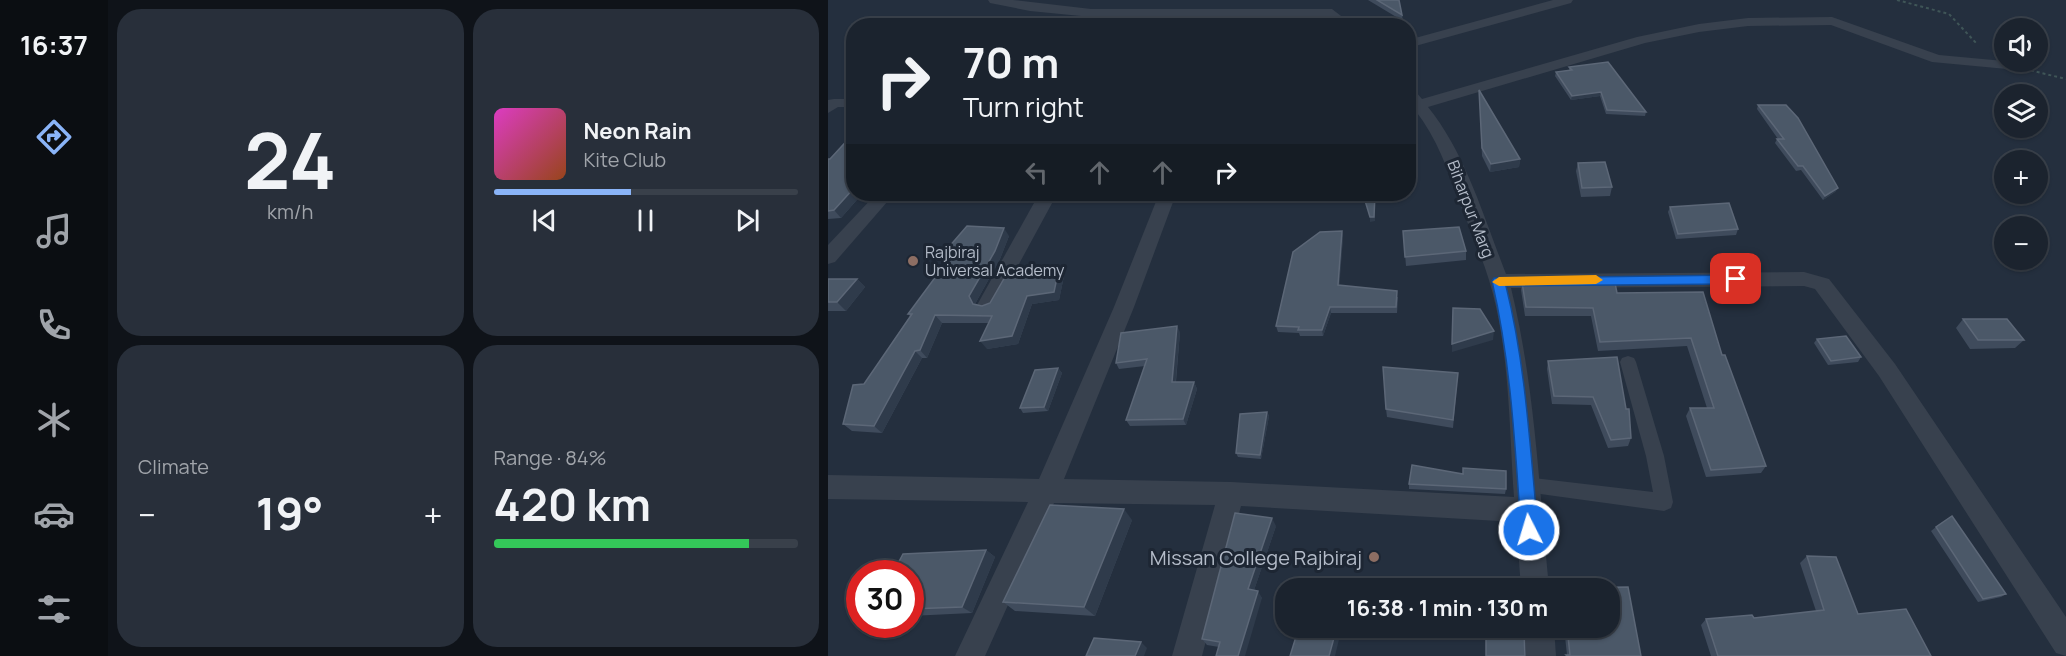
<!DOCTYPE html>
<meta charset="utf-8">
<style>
:root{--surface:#1b232e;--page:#282f3a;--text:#f1f3f6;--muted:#a0a4aa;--line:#39404a;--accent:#8ab4f8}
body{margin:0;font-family:Manrope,sans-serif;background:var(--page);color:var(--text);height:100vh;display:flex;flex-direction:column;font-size:22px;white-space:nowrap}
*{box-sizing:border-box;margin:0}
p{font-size:20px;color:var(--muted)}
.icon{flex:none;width:33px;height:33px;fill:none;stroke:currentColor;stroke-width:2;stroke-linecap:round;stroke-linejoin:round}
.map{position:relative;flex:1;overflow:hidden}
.drawer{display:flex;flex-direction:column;gap:9px;padding:9px;background:#0f1319;width:720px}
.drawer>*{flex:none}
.guide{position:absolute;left:18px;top:18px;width:570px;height:183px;border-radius:24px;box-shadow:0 2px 4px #0004,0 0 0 2px var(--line);background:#1b232e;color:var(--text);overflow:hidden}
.fabs{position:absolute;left:1166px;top:18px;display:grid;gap:12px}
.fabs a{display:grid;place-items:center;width:54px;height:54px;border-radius:50%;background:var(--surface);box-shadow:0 2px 4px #0004,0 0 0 2px var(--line);font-size:30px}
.speed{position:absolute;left:18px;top:560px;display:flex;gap:12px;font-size:30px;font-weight:700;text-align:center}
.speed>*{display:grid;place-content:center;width:78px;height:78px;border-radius:50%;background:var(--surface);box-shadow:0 2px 4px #0004,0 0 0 2px var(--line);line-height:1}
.speed .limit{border:9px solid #d22;background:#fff;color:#111}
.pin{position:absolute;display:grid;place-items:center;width:51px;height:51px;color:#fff;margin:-26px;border-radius:12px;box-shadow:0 3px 9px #0006}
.me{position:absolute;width:66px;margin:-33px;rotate:355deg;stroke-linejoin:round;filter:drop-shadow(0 0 4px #0008)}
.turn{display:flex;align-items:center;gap:21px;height:126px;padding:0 18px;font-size:27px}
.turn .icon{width:78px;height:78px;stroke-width:2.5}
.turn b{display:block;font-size:42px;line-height:51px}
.lanes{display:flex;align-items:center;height:57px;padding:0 18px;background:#0003;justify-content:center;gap:30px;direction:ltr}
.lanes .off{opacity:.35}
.big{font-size:45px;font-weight:700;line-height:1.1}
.drawer .card{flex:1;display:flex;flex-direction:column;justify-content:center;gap:9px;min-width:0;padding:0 21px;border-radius:24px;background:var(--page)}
.drawer .dial{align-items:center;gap:0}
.dial b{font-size:78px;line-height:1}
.song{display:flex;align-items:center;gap:18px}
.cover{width:72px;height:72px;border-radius:9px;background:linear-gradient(135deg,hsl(310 70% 55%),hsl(20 70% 35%))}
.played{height:6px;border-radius:3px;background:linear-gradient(90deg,var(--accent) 45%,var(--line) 45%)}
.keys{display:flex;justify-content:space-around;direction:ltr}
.heat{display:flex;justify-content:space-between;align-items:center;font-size:33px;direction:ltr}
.charge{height:9px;border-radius:4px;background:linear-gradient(90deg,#34c759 84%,var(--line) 0)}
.drawer .tiles{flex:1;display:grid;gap:9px;grid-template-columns:repeat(2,1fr)}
.trip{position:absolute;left:447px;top:578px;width:345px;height:60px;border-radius:24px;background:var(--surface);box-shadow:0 2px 4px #0004,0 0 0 2px var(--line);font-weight:700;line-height:60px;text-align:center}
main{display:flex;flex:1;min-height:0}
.dock{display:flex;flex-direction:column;width:108px;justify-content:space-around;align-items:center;background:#0b0e12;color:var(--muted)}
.dock .icon{width:42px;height:42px}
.dock .on{color:var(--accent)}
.dock b{font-size:27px;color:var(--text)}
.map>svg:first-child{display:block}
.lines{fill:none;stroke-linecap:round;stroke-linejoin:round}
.path{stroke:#3f5557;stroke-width:2;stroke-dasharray:3 3;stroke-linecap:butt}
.pedestrian{fill:#38414e;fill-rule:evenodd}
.minor{fill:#38414e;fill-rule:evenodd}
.wall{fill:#3f4b5c}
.shaded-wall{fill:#2f3b4b}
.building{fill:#4b5868;stroke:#5c6777;stroke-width:1.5}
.route{fill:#1a73e8;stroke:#114b97;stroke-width:1.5}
.slow{fill:#f59e0b}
.education-dot{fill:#8d6e63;stroke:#1d2633;stroke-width:2}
.labels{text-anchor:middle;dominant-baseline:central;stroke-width:6;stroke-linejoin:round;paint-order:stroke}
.street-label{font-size:16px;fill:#b4bcc9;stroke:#1d2633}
.poi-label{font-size:16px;fill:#b4bcc9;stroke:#1d2633;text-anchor:start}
.near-poi-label{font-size:20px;fill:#b4bcc9;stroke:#1d2633;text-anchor:end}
</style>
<main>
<nav class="dock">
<b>16:37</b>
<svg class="icon on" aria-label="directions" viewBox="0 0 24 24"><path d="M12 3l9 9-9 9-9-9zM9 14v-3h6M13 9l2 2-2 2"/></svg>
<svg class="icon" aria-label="music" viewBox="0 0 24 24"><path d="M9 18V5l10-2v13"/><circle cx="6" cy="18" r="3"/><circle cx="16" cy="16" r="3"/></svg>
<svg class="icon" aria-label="phone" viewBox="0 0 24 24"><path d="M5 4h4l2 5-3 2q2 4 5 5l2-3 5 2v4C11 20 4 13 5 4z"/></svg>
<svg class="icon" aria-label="climate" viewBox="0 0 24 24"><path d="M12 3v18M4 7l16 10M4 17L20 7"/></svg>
<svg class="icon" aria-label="car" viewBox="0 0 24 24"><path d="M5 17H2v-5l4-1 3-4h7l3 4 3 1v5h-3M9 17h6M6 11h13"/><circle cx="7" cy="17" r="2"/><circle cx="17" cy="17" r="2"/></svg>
<svg class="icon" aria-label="filters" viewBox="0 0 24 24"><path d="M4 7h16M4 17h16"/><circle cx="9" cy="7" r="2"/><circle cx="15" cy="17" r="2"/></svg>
</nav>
<section class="drawer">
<div class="tiles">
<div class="card dial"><b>24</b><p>km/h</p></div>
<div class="card">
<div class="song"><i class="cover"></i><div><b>Neon Rain</b><p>Kite Club</p></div></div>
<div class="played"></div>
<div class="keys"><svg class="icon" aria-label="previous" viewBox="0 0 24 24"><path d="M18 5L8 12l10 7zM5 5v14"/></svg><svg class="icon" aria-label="pause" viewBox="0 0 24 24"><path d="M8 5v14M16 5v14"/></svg><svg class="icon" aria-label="next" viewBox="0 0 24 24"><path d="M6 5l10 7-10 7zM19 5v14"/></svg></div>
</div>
<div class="card"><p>Climate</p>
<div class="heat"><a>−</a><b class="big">19°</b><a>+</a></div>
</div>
<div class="card"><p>Range · 84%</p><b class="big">420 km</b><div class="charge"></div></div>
</div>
</section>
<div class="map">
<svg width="1238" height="656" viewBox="0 0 1238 656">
<rect width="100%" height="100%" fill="#242f3e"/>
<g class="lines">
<g class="path">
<path d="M1069,0L1121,14L1149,44"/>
<path d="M1197,69L1238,79"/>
</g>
<path class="pedestrian" d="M800,356L806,358L808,362L836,456L845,502L843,508L836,511L691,491L688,485L691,479L697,477L825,492L818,456L792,362L794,358Z"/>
<g class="minor">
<path d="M160,0H185L263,9H504L526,26H512L501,17H263L202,11L162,3Z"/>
<path d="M725,0H745L743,3L580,48V40Z"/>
<path d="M1004,17L1111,55L1176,61L1184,62L1186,65L1179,69L1104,62L1003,25L920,26L871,32L817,43L600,107C638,154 656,218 678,274L976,272L1001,279L1067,364L1238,617V656L1228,653L1051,376L987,289L976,286L683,288C707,386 711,488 721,588H693L688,522L413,506L374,656H344L387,505L226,503L157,656H127L200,502L0,499V475L211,479L286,307L331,194H348L306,307L236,479L403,482L686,497C681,426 682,349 661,280C653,254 642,229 632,204C620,170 609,138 587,110H580V91L588,92L594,99L809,37L871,24L920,18Z"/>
<path d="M6,99H26V107H10L0,113V100Z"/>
<path d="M48,194H66L7,262L0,264V245Z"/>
<path d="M211,194H229L166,310L159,312L152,310L149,305Z"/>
<path d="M696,627H726L728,656H698Z"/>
</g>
</g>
<g class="wall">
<path d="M540,0H571L575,21Z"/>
<path d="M741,67L818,112L817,116L778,114L772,96L743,100L727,76L728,72L741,70Z"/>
<path d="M651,90L692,159L691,167L662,172L654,156Z"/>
<path d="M930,105L1010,188L1007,192L995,200L973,170L968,171L947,143L949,139H950L929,109Z"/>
<path d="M0,159L26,194H34L13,218L0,219Z"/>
<path d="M750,163L784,187L782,196L753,197L748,171Z"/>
<path d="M278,194L274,201L245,203L241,195Z"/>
<path d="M842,207L910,229L908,235L848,239L840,212Z"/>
<path d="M514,231L515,237L511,286L570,297L569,313H503L495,336H472L471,333L450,332L448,326Z"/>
<path d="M575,231L638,251V260L578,266Z"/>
<path d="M181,236L172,259L147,304L148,305L154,306L236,276L231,300L204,304L190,344L159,349L161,323H114L99,358H94L54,433L24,431L15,424L36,384L82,316L80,314L125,254L120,248Z"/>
<path d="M0,279H29L37,287L18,311H0Z"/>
<path d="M694,282L753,285L789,293L894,355L938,466L933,473L878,477L858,416L862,408H879L859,346L770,351L763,316H697L693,290Z"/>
<path d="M1135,319L1196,340L1187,348L1142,349L1128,328Z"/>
<path d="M352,332L348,382H366L369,389L358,425L302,426L298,420L317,366L291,369L288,363Z"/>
<path d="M989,339L1033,357L1030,362L1000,365L986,343Z"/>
<path d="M789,357L803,438L800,446L780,448L763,405L724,404L719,369L720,361Z"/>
<path d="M230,368L234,373L220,411L195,413L192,408Z"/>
<path d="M630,373L625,428L559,417L558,409Z"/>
<path d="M439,412L441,416L433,459L410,457L408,453Z"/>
<path d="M634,474L678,489L677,494L581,489V484Z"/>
<path d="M304,520L267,616L187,611L175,602Z"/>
<path d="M448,526L426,590L434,598L391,647L379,645L374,639Z"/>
<path d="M1108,527L1178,594L1173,597L1150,602L1103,531Z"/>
<path d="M158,550L167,557L144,613L82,616V573Z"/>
<path d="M979,556L1030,614L1103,656H883L873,625L878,619L926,618L988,611L972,563Z"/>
<path d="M736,627H782L813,656H738L739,655Z"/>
</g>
<g class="shaded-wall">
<path d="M773,92L772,96L743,100L744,96Z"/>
<path d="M692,159L691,167L662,172L663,164Z"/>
<path d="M26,188V194H34L13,218L6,210Z"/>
<path d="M1010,188L1007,192L995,200L997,196Z"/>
<path d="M271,194H278L274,201Z"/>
<path d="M547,194V221L542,222V217Z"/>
<path d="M176,228L181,236L172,259L147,304L151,312L145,304L141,296Z"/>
<path d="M514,231L515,237L511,292L510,285Z"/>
<path d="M231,268L236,276L231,300L204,304L190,344L159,349L152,341L199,296Z"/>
<path d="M29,279L37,287L18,311L9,302Z"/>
<path d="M502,307L503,313L495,336L494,330Z"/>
<path d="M107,315L114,323L99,358L92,350Z"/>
<path d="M349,326L352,332L347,388L344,382Z"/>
<path d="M666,331L665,340L624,352V344Z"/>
<path d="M87,351L94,358L54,433L46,426Z"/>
<path d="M230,368L234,373L220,411L216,407Z"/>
<path d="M366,382L369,389L358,425L355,419Z"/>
<path d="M439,412L441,416L433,459L432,455Z"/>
<path d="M296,509L304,520L267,616L256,607Z"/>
<path d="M444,518L448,526L424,596L420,589Z"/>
<path d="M158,550L167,557L144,613L134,607Z"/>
<path d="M430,591L434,598L417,656H410Z"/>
<path d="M509,627H514L507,656H501Z"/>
<path d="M313,642L319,648L316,656H307Z"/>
</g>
<g class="building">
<path d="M549,0H571L574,15Z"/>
<path d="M780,62L818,112L779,110L773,92L744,96L728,72L744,70L741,67Z"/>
<path d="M651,90L692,159L663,164L654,148Z"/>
<path d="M930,105H958L970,118L1010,188L997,196L975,166H970L949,139H956Z"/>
<path d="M26,133V188L6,210L0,211V159H2Z"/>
<path d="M777,162L784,187L754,188L750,163Z"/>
<path d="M535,194H547L546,217H542Z"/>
<path d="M901,203L910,229L850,234L842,207Z"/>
<path d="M139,226L176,228L167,251L141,296L145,304L154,306L162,303L177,277L231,268L226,292L199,296L184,336L152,341L164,316L107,315L92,350L87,351L46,426L15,424L25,385L36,384L84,314H80L129,248H120Z"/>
<path d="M631,227L638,251L577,257L575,231Z"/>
<path d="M514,231L510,285L569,291L568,307H502L494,330H470L471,327L448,326L465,252L492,232Z"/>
<path d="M0,279H29L9,302H0Z"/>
<path d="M694,282H752L753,285L787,283L789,293L875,292L894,355H897L938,466L883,470L862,408H886L863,338L772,342L765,308L698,307Z"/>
<path d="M625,308L652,309L666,331L624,344Z"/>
<path d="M1135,319H1179L1196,340H1150Z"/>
<path d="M349,326L344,382H366L355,419L298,420L319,359L288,363L293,333Z"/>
<path d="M1018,336L1033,357L1003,361L989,339Z"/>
<path d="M789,357L798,409H801L803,438L783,440L765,397L726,396L720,361Z"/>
<path d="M555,367L630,373L625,420L558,409Z"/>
<path d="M230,368L216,407L192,408L207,370Z"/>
<path d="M439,412L432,455L408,453L412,414Z"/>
<path d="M584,465L635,474V468L678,471V489L581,484Z"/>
<path d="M222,505L296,509L256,607L175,602Z"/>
<path d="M407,513L444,518L420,589L430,591L410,656H388L392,642L374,639Z"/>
<path d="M1124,516L1178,594L1155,599L1108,527Z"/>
<path d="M158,550L134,607L82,609V573H65L75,554Z"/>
<path d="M979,556L1008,557L1030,614L1078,609L1103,656H890L878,619L924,615L926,618L996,610Z"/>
<path d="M484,583L515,588H483Z"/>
<path d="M800,587L813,656H739L738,655H742L739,627H782V588H734Z"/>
<path d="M471,627H509L501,656H462Z"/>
<path d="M658,630L696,633L697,656H658Z"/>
<path d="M266,638L313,642L307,656H258Z"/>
</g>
<path class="route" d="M908,275L915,279L908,284L678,286C698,366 702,448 710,530L707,535L701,538L695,535L693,530C687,446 683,363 664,281L666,278Z"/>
<path class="slow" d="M768,275L775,280L768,284L671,286L664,282L671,277Z"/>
<g class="education-dot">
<circle cx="85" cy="261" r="6"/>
<circle cx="546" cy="557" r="6"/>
</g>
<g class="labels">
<g class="street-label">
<text transform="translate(643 209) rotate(69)">Biharpur Marg</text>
</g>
<g class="poi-label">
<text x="97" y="252">Rajbiraj<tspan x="97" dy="18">Universal Academy</tspan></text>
</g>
<g class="near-poi-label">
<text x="534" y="557">Missan College Rajbiraj</text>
</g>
</g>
</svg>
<div class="fabs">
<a><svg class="icon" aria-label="sound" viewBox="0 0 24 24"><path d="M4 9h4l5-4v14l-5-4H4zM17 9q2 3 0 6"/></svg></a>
<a><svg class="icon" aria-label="layers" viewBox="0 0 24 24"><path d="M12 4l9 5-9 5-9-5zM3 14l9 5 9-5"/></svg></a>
<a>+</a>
<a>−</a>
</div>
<div class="speed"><div class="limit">30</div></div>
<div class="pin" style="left:908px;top:279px;background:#d93025"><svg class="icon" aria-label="arrive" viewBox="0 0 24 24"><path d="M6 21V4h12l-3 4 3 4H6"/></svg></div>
<svg class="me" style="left:701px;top:530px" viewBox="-20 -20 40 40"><circle r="17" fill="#1a73e8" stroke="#fff" stroke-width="3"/><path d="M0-11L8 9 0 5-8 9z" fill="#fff"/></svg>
<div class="trip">16:38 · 1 min · 130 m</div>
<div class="guide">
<div class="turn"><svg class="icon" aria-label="right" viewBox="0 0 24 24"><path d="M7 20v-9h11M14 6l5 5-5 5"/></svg><div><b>70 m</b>Turn right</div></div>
<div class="lanes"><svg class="icon off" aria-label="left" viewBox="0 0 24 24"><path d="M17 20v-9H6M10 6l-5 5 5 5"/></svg><svg class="icon off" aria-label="ahead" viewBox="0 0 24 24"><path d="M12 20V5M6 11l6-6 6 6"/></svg><svg class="icon off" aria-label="ahead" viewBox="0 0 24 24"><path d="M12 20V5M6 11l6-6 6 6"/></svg><svg class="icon" aria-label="right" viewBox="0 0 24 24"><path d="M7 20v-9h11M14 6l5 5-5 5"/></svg></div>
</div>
</div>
</main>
